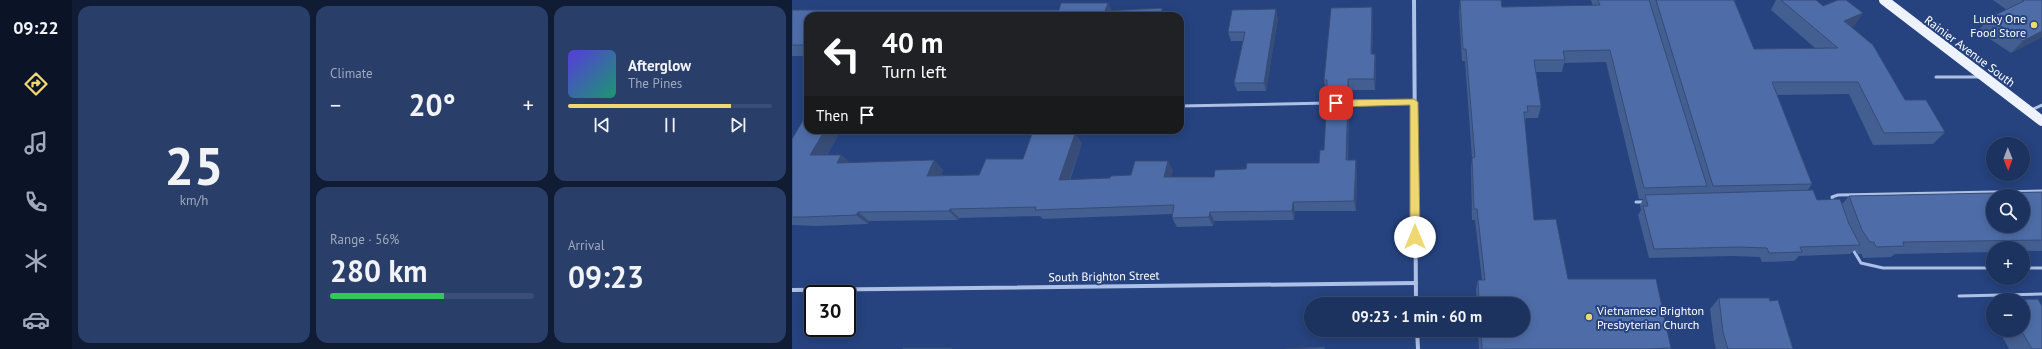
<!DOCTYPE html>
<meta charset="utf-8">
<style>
:root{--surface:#1c325f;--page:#293e68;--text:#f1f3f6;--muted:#a0aabd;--line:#3a4d74;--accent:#efd872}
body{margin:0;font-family:"PT Sans",sans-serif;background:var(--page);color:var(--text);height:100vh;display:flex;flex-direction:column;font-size:15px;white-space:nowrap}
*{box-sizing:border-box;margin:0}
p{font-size:13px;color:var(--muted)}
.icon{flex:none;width:22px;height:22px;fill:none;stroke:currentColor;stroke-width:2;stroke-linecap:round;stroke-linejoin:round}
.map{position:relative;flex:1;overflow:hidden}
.panel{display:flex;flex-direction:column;gap:6px;padding:6px;background:#0f1c34;width:720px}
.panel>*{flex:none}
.guide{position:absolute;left:12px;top:12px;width:380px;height:122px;border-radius:12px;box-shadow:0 2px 10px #0003,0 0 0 1px var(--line);background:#202124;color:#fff;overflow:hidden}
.needle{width:26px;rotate:179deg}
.tools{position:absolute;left:1194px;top:137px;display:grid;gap:8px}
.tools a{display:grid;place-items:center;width:44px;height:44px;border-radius:50%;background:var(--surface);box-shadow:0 2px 10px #0003,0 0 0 1px var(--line);font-size:20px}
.speed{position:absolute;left:12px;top:285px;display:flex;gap:8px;font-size:20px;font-weight:700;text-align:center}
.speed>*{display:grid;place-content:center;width:52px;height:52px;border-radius:50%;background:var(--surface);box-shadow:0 2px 10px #0003,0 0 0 1px var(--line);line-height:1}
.speed .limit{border:2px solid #111;border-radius:6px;background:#fff;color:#111}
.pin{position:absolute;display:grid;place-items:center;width:34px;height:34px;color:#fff;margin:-17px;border-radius:8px;box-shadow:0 2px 6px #0006}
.me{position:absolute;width:44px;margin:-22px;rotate:0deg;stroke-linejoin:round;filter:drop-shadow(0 0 3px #0008)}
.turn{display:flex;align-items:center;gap:14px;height:84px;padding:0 12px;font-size:18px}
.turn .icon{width:52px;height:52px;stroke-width:2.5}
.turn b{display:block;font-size:28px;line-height:34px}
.then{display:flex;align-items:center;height:38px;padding:0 12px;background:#0003;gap:8px;font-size:15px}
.big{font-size:30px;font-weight:700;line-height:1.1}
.panel .card{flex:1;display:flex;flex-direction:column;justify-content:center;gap:6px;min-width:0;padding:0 14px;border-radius:12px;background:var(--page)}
.panel .dial{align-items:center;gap:0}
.dial b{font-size:52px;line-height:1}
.song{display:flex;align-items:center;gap:12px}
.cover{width:48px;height:48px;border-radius:6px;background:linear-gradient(135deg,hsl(250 70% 55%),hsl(160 70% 35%))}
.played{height:4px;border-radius:2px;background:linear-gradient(90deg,var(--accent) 80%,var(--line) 80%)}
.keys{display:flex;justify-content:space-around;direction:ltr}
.heat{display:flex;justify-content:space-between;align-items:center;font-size:22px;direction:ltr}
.charge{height:6px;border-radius:3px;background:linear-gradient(90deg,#34c759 56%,var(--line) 0)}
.panel .tiles{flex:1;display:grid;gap:6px;grid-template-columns:repeat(3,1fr)}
.card:first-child{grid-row:span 2}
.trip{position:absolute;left:512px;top:297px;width:226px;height:40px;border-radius:20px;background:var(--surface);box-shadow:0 2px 10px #0003,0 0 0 1px var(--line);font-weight:700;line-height:40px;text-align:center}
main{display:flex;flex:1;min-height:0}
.menu{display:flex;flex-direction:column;width:72px;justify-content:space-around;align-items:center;background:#0b1426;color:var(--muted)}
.menu .icon{width:28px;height:28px}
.menu .current{color:var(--accent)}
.menu b{font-size:18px;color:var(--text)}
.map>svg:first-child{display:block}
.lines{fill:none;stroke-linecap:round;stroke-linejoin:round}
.lane{stroke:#adc0e6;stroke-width:3}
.street{stroke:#adc0e6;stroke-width:4}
.primary{stroke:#edf2fd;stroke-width:10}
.wall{fill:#435e90}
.shaded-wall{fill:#374c76}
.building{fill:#4e6da8;stroke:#374c76;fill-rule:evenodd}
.route{fill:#efd872;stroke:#9b8c4a}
.poi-dot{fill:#efd872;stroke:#26437f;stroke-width:1.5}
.labels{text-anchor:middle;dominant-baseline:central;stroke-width:4;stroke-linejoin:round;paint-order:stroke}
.poi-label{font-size:12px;fill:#fff;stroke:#26437f;text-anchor:end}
.street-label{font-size:12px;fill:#fff;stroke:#26437f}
</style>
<main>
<nav class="menu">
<b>09:22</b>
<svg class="icon current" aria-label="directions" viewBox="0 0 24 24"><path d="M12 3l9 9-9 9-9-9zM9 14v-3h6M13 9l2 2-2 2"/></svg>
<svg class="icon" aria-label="music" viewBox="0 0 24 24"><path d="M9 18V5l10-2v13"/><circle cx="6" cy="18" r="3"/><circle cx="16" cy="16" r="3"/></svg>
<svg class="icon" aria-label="phone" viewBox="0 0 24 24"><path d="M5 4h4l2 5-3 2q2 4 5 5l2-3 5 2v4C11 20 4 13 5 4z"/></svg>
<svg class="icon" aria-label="climate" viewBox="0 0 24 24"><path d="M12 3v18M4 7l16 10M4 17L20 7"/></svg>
<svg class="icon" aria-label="car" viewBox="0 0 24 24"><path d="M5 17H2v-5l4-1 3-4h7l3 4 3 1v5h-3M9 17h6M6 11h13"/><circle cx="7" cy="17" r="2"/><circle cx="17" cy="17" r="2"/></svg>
</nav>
<section class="panel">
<div class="tiles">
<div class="card dial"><b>25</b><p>km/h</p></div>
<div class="card"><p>Climate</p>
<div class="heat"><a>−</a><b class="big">20°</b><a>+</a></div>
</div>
<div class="card">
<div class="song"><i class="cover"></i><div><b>Afterglow</b><p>The Pines</p></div></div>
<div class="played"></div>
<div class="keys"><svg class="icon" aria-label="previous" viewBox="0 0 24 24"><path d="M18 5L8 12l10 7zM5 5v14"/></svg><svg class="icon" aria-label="pause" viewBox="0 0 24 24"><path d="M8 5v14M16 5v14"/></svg><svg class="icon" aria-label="next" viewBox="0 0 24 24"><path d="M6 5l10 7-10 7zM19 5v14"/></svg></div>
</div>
<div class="card"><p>Range · 56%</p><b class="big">280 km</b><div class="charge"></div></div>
<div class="card"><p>Arrival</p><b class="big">09:23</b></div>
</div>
</section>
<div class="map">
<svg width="1250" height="349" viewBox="0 0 1250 349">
<rect width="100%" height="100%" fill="#26437f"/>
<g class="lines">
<g class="lane">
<path d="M1144,77H1187"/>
<path d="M554,103L622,102"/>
<path d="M388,106L536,103"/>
<path d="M1239,110L1250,105"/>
<path d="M844,202H854"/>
<path d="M1041,203L1040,197L1046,195L1250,191"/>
<path d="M1060,248L1069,263L1091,268H1201"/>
<path d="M1231,268H1250"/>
<path d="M1167,296L1250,294"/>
</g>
<g class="street">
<path d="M622,0L624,304"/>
<path d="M0,290L624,283"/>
<path d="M625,330L626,349"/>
</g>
<path class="primary" d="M1092,0L1250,121"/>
</g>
<g class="wall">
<path d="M668,0L710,7L801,6L799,0H942L962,49L1023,48L979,10L984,0H1024L1031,6L1071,13L1062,26L1059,27L1113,100L1153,132L1141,144L1081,145L1057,94L985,95L1020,184L1015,191L1025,200L1050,204L1057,196L1250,192V251H1231V248H1201V252L1103,254L1099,257L1071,258L1070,254H1065L1063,250L1058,254L1007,256L1002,261L970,262L968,257L940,256L857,258L846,215L849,210L848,205L851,199H847L814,62L772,63L770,72H744L749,106L746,118H734L733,124L742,220L776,279L879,348V349H687L686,330H731V304H685L684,289L686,280H690L683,220H680L679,169L680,158L673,61H670L667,12Z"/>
<path d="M1201,0H1250V37L1219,53L1186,31L1197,18L1215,10Z"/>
<path d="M370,8L373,16H16V56H0V10L320,11Z"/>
<path d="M486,18L474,91H445L442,83L451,41H439L436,32Z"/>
<path d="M581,18L580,54H583L584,64L583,90H558L557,100H556L557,106L556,160L565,169L564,211H503L502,220L422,221L421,226L385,227L380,218L381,214L251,219L248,216L167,218L166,220L77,221L76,224L24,226L0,225V139L16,130H49L35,155H49L58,163L142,160L151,170L149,175H187L231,159L283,134L290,143L278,180L318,178L381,170L379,177H422L454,169L527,163L532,150L536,96L535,90H534L532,80Z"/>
<path d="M927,298L978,301L1001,349H924L922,341L918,309Z"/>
<path d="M1201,307V319L1196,310Z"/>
<path d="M1207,330H1231L1250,349H1217Z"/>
</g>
<g class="shaded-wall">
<path d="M316,3L322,14L313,11Z"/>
<path d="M580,7L581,18L579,64V54Z"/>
<path d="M370,8L373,16H369Z"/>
<path d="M484,9L486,18L474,91L472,83Z"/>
<path d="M1071,13L1062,26L1044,34L1052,21Z"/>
<path d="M1250,31V37L1219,53L1231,41Z"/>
<path d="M583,54L584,64L583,90L582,79Z"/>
<path d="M556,79L558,90L557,100L556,90Z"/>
<path d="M556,96L557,106L555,170L554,160Z"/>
<path d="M33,130H49L29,165L18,155Z"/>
<path d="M283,134L290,143L274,189L267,180Z"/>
<path d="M49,155L60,165L45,163Z"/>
<path d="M142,160L151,170L145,185L135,176Z"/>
<path d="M564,160L565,169L564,211L562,201Z"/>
<path d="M376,161L381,170L377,187L372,177Z"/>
<path d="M501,202L503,211L502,220L500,211Z"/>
<path d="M158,209L167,218L166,220L157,211Z"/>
<path d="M66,212L77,221L76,224L64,215Z"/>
<path d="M418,212L422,221L421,226L417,217Z"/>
</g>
<g class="building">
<path d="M668,0H709L710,7L808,5L806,0H857L915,186L852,188L818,50L771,51L773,60H742L749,106H735L736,112H732L742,220L764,219L776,279H864L879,348L854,349H690L689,330H731V304H687L686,280H693L685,209H682L680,158L683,157L674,49H671Z"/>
<path d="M864,0H942L962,49L1046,48L989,0H1024L1031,6L1046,0H1054L1071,13L1052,21L1081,45L1113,100H1134L1153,132L1092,133L1066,82H980L1020,184L921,186Z"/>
<path d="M1230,0H1250V31L1231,41L1197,18L1232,1Z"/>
<path d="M269,3H316L313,11L370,8L369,16H16V45H0V10H267Z"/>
<path d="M580,7L579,54H583L582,79H556V90H535V80H532L539,8Z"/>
<path d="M484,9L472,83H442L453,32H436L440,10Z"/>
<path d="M535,96H556L554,160H564L562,201L501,202L500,211L418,212L417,217L380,218L382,205L243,210L244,207L158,209L157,211L66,212L64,215L12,217H0V139L13,117H16V130H33L18,155H49L45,163L142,160L135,176L187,175L194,159H231L240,134H283L267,180L318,178L319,176L339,175L343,161H376L372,177H422L423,170L454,169L455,163H527L528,150H532Z"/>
<path d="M1021,190L1025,200L1048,199L1057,224L1068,245L1008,247L1010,252L977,253L975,248L947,247L862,249L851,206H856L853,195Z"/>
<path d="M1250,192V240L1111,242L1112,246L1084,247L1082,242H1078L1070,230L1057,196ZM1201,196H1231V226H1201Z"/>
<path d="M927,298H977L978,301L986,300L1001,349H936L931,332Z"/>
<path d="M1246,299L1250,306V349H1240L1229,330H1231V300H1213Z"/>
<path d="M533,347L532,349H493Z"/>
<path d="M111,348H160V349H110Z"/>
</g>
<path class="route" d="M622,99L626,102L628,237L623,242L618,237V105L544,107L540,103L544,100Z"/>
<g class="poi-dot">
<circle cx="1242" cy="25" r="4"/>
<circle cx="797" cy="317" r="4"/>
</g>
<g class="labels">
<g class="poi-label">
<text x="1234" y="18">Lucky One<tspan x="1234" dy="14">Food Store</tspan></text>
<text x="805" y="310" text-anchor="start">Vietnamese Brighton<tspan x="805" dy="14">Presbyterian Church</tspan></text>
</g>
<g class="street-label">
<text transform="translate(1178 51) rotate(37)">Rainier Avenue South</text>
<text transform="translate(312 276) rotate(-1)">South Brighton Street</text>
</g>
</g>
</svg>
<div class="tools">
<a><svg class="needle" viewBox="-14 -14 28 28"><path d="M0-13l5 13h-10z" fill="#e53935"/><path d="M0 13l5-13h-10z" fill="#a0aabd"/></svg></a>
<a><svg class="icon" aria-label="search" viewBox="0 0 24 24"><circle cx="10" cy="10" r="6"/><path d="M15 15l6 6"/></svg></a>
<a>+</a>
<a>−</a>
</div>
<div class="speed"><div class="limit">30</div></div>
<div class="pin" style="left:544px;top:103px;background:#d93025"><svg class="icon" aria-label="arrive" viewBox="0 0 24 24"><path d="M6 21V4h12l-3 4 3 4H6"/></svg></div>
<svg class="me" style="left:623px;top:237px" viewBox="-20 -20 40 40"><circle r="19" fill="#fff"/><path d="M0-13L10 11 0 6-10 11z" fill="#efd872"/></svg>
<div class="trip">09:23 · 1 min · 60 m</div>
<div class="guide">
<div class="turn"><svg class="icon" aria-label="left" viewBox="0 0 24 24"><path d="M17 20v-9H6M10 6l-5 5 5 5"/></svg><div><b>40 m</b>Turn left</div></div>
<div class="then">Then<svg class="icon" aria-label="arrive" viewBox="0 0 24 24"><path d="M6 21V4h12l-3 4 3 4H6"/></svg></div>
</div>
</div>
</main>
